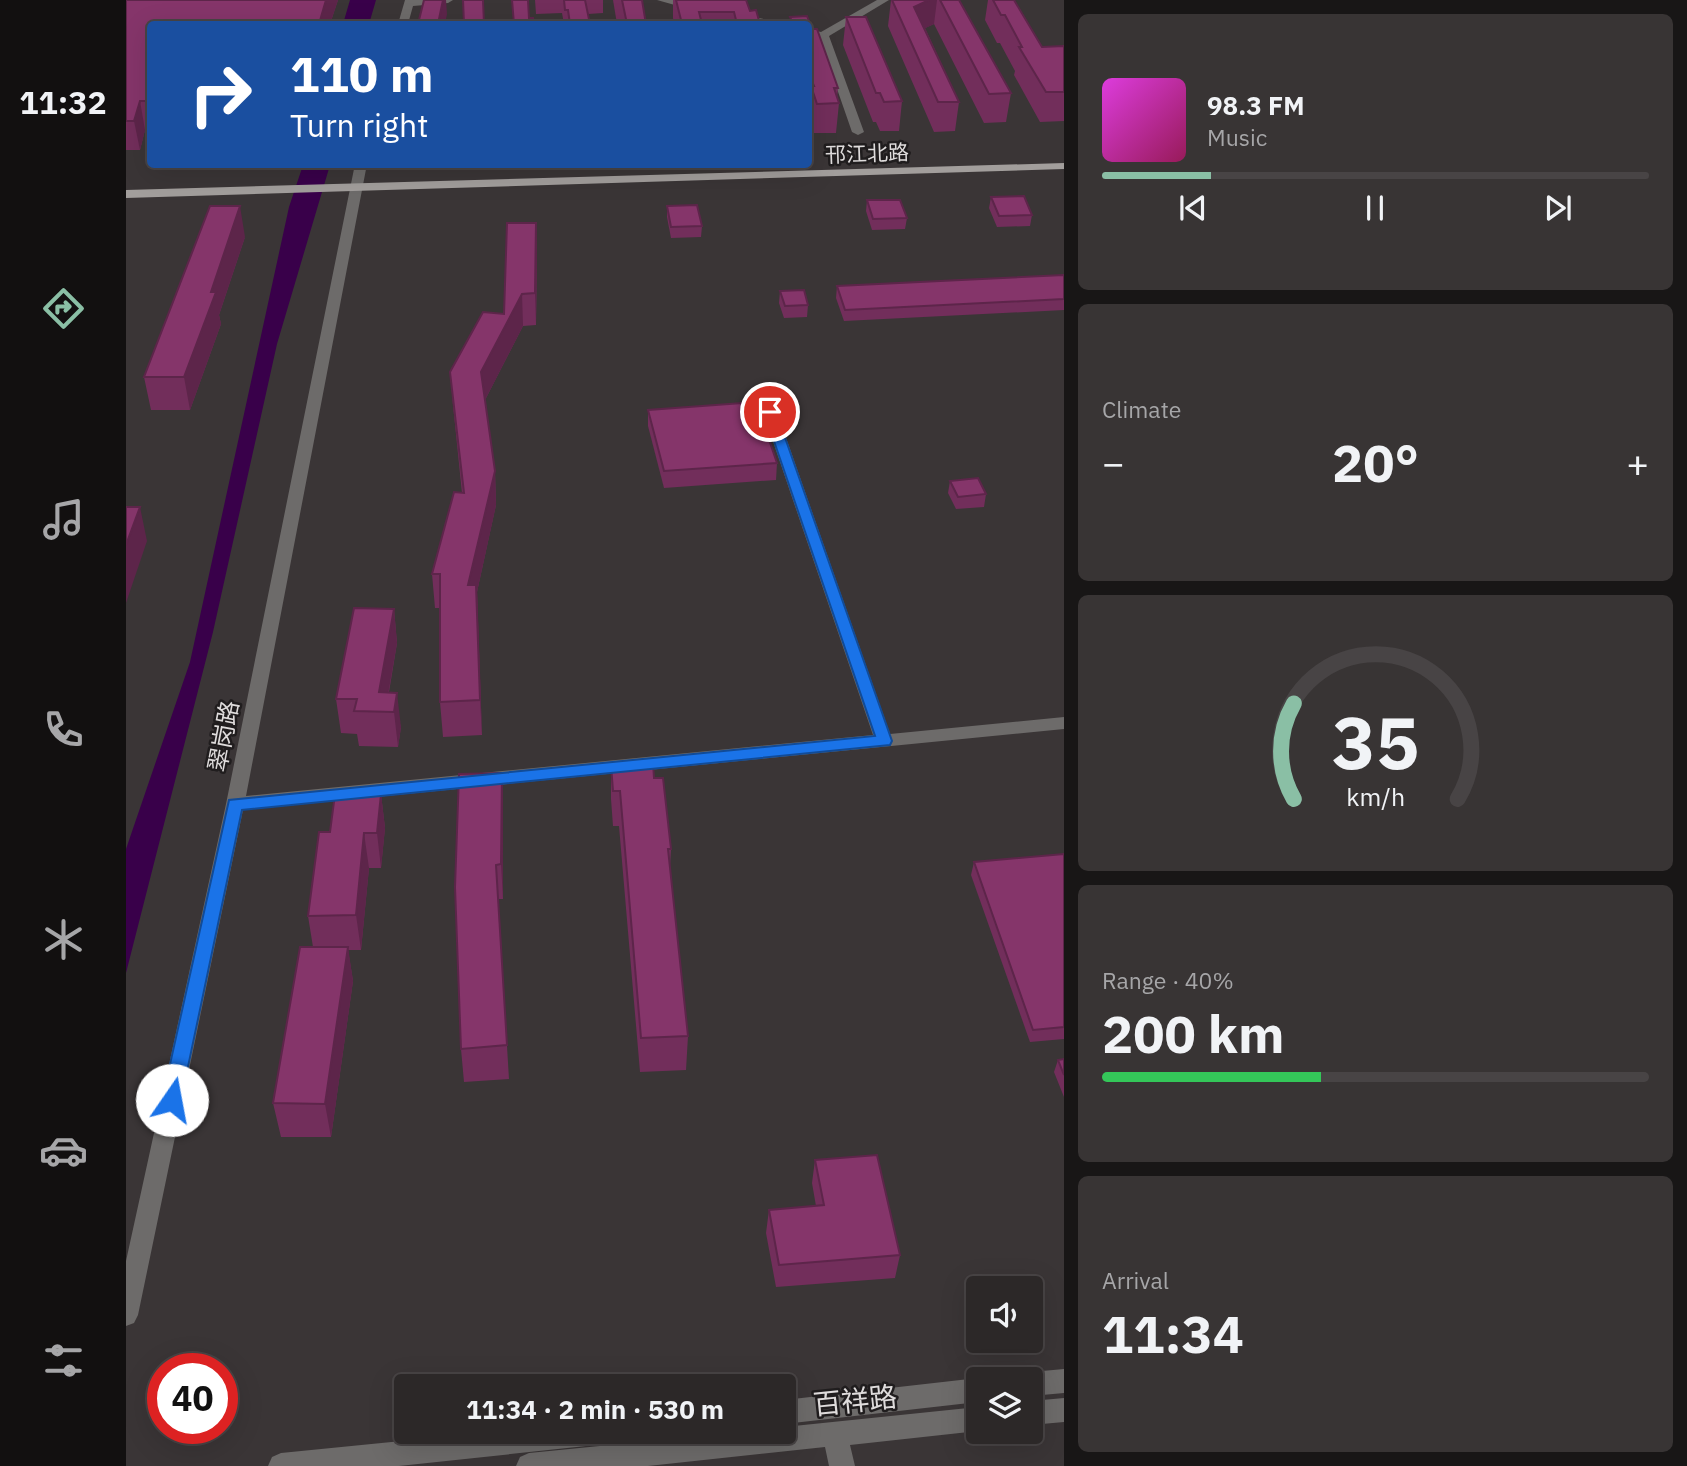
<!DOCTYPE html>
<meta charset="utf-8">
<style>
:root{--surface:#2c2828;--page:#383434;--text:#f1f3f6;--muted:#a6a6a8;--line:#484445;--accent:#8abfa5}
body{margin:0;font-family:"IBM Plex Sans","Noto Sans SC",sans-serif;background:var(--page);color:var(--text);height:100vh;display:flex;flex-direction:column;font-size:26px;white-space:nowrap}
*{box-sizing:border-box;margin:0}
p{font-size:23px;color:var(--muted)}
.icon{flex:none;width:38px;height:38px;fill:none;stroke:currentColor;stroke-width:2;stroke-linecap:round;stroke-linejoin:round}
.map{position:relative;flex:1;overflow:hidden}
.side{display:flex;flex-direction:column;gap:14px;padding:14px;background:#181616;width:623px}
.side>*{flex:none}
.banner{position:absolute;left:21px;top:21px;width:665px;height:147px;border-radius:7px;box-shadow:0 7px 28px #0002,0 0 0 2px var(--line);background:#1a4fa0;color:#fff;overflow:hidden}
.controls{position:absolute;left:840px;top:1276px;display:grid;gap:14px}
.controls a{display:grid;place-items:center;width:77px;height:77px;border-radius:7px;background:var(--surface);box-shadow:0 7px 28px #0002,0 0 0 2px var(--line);font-size:35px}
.speed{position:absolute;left:21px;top:1353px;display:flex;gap:14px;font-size:35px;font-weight:700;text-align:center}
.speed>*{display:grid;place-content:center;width:91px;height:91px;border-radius:50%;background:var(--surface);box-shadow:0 7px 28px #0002,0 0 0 2px var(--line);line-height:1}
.speed .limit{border:10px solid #d22;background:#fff;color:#111}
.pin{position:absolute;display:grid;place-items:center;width:60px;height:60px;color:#fff;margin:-30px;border:4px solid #fff;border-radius:50%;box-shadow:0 2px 7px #0007}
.me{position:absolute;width:77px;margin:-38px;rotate:12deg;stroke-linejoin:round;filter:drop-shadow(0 0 5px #0008)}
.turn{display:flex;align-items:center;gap:24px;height:147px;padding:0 28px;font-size:32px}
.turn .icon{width:91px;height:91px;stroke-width:2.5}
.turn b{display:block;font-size:49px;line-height:60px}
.big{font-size:52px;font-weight:700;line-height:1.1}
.side .card{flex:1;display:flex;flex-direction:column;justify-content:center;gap:10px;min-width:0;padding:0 24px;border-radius:10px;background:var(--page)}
.side .dial{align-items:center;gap:0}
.dial svg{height:182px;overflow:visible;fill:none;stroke:var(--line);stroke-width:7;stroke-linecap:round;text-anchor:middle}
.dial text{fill:var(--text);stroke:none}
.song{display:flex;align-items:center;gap:21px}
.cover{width:84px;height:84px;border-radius:10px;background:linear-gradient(135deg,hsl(300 70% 55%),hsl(330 70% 35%))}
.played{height:7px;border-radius:4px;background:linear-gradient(90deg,var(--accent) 20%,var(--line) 20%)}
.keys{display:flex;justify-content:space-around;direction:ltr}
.heat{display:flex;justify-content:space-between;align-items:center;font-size:38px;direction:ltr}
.charge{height:10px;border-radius:5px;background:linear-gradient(90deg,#34c759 40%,var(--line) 0)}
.trip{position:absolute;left:268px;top:1374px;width:402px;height:70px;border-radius:7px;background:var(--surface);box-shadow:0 7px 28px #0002,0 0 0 2px var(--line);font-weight:700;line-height:70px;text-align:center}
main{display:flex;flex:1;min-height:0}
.dock{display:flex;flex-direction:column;width:126px;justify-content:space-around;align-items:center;background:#121010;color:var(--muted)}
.dock .icon{width:49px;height:49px}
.dock .on{color:var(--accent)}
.dock b{font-size:32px;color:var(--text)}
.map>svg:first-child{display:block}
.water{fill:#39004a}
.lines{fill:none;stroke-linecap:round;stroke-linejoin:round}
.minor{fill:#6d6b6a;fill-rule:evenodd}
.major{fill:#a29e9c;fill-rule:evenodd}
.wall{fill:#722e5b}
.shaded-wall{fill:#5d254a}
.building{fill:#85356a;stroke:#5d254a;stroke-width:2}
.route{fill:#1a73e8;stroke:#114b97;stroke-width:2}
.labels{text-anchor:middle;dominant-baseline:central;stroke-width:5;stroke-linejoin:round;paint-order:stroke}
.far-street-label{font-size:21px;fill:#dfdcdc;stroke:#201d1e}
.street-label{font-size:24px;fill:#dfdcdc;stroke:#201d1e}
.near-street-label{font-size:28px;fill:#dfdcdc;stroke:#201d1e}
</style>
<main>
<nav class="dock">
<b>11:32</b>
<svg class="icon on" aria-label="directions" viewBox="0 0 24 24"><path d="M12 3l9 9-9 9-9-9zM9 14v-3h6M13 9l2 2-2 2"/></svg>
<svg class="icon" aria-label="music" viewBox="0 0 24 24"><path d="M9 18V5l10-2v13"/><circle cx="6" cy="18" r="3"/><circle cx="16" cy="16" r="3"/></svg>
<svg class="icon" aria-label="phone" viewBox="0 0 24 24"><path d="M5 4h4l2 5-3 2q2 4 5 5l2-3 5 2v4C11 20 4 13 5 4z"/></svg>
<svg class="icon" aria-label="climate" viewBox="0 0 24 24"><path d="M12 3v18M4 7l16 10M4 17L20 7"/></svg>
<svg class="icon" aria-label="car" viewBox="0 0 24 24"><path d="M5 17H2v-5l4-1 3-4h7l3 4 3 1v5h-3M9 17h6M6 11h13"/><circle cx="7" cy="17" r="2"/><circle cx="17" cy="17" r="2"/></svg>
<svg class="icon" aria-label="filters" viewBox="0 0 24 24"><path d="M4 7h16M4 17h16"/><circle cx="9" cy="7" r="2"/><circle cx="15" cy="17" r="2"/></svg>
</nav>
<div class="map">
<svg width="938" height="1466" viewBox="0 0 938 1466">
<rect width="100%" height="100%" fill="#3a3536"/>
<g class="water">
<path d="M224,0H250L243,24H217Z"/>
<path d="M177,165H204L151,344L87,632L0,973V849L64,662L163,207Z"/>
</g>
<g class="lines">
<g class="minor">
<path d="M279,0H327L322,3L287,6L282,24H272Z"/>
<path d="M531,0H549L575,8L570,11Z"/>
<path d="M751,0H763L703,36L738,132L732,135L726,132L693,37L682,35V29L695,32Z"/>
<path d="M611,14L648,21L653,24H635L607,19V15Z"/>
<path d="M229,164H241L120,796L747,735L637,412L644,408L651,412L764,734L938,717V729L117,810L12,1315L8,1323L0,1326V1261L100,804Z"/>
<path d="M938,1369V1393L905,1396V1379H895L905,1372Z"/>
<path d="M852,1378V1402L658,1424V1400Z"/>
<path d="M938,1398V1422L905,1425V1401Z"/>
<path d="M852,1407V1431L724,1445L729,1466H703L699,1447L522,1466H390L394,1457L403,1453L615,1432H658V1427Z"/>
<path d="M366,1432H491L488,1441L479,1444L273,1466H142L146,1457L155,1453Z"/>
</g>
<path class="major" d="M938,163V169L0,198V190Z"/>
</g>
<g class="wall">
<path d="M0,0H212L204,24H24V130H19L14,150H0Z"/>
<path d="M409,0H477V13L462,14L464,24H438L436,13L410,14Z"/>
<path d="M487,0H516L520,24H491Z"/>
<path d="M547,0H620L624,11L634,24H548L547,18Z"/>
<path d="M765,0H833L885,93L880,122L858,123L808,24L799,28L833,102L829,131L808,132L762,26Z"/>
<path d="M862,0H888L916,47L938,46V121L914,122L888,75L889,71L874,43H871L859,20Z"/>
<path d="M681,16L686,29H691L712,88L711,97L713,103L710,133H688L682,116V24H664V17Z"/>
<path d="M720,17L776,101L773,131H754L750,122H747L717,45Z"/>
<path d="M865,197L906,215L904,226L871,227L863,208Z"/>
<path d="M741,200L781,218L779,229L746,230L740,211Z"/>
<path d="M541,206L576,226L575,237L545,238L541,217Z"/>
<path d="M410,223L411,254L410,325L397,326L359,400L369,471L370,505L351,592L356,735L317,737L314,702V608H309L306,574L336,493L327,405L324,372L378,314Z"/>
<path d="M119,237L93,315L95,324L64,410H25L18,377Z"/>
<path d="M938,275V310L718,321L710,298L711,286Z"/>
<path d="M654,291L682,305L681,317L658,318L653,303Z"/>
<path d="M522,410L651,463L650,480L538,488L522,426Z"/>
<path d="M824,481L860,494L858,507L830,509L822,493Z"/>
<path d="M268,609L271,643L263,692L275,727L272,747L233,746L231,734L215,733L210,699Z"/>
<path d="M485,765L528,778L545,849L544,867L562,1036L560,1070L514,1072L493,826H487L485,799Z"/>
<path d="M376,773L377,808V899H372L383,1079L338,1082L335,1049Z"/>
<path d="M255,794L259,828L255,868H243L235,950H222L227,981L205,1137H155L147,1103L187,947L182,916L204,832Z"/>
<path d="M938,854V1039L904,1042L845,875L848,862Z"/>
<path d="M938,1059V1097L928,1072L932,1060Z"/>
<path d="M689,1160L774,1255L769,1278L650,1287L640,1233L643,1210L690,1206L686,1183Z"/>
</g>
<g class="shaded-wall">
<path d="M200,0H212L204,24H193Z"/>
<path d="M317,0H320L321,14L319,24H312Z"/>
<path d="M803,0H811L808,24L785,35L788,7Z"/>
<path d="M14,101L19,130L14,150L8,121Z"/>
<path d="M114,206L119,237L93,315L95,324L64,410L58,377L85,292Z"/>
<path d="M410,223L411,254L410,325L409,293Z"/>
<path d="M396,294L397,326L357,404L355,372Z"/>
<path d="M369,471L370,505L351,592L356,735L354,700L342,585Z"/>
<path d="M14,507L21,541L0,603V545Z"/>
<path d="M268,609L271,643L259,712L253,692Z"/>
<path d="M271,693L275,727L272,747L268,712Z"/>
<path d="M376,773L377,808V899L375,864Z"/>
<path d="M255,794L259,828L255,868L251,833Z"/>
<path d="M238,833L243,868L235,950L230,915Z"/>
<path d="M222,947L227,981L205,1137L199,1104Z"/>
</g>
<g class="building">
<path d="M0,0H200L193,24H24V101H14L8,121H0Z"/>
<path d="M298,0H317L312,24H292Z"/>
<path d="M337,0H357L358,24H338Z"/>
<path d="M386,0H402L403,18H407L408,24H388Z"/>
<path d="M438,0H459L464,24H444L442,10H439Z"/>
<path d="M496,0H516L520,24H501Z"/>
<path d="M550,0H620L624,11L630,10L634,24H611L608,12H573L576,24H556Z"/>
<path d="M766,0H803L788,7L833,102H812Z"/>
<path d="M814,0H833L885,93L863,94Z"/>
<path d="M867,0H888L916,47L938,46V92H920L893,47H896L879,15H875Z"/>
<path d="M681,16L686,29H691L712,88H708L713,103L691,104L685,86H688L682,71V24H667L664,17Z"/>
<path d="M720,17H740L776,101L758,102L754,93H750Z"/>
<path d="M898,196L906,215L873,216L865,197Z"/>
<path d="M741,200H774L781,218L747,219Z"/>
<path d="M571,205L576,226L545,227L541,206Z"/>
<path d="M84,206H114L85,292H90L58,377H18Z"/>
<path d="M381,223H410L409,293L396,294L355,372L369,471L342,585H350L354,700L314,702V574H306L328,492L338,493L324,372L357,312L378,314Z"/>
<path d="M938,275V299L719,310L711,286Z"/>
<path d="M678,290L682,305L659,306L654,291Z"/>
<path d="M630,402L651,463L538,471L522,410Z"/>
<path d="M852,478L860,494L832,497L824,481Z"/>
<path d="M0,507H14L0,545Z"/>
<path d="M228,608L268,609L253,692L271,693L268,712L228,711L231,699H210Z"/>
<path d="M527,763L528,778H537L545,849H542L562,1036L515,1038L494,791H487L485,765Z"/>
<path d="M376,773L375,864L370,865L381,1045L335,1049L329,887L333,774Z"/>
<path d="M209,794H255L251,833H238L230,915L182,916L193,832H204Z"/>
<path d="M938,854V1027L907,1030L848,862Z"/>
<path d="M174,947H222L199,1104L147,1103Z"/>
<path d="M938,1059V1075L932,1060Z"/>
<path d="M751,1155L774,1255L653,1265L643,1210L698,1205L689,1160Z"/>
</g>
<path class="route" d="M644,408L650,412L766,741L764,745L116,810L55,1100L53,1106L46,1108L39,1106L36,1100L103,800L749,736L638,412Z"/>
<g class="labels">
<g class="far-street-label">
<text transform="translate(741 153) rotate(-2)">邗江北路</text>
</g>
<g class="street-label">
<text transform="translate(97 736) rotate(-79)">翠岗路</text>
</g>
<g class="near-street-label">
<text transform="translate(729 1400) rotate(-6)">百祥路</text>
</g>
</g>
</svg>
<div class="controls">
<a><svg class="icon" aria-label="sound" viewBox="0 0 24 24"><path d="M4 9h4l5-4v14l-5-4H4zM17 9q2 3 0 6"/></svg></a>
<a><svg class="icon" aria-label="layers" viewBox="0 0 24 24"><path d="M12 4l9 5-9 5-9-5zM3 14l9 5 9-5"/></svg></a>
</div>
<div class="speed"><div class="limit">40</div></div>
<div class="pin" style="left:644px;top:412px;background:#d93025"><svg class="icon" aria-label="arrive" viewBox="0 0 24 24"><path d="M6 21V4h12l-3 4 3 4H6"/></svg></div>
<svg class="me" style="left:46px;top:1100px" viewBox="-20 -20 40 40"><circle r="19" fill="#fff"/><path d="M0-13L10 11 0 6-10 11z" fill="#1a73e8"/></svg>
<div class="trip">11:34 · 2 min · 530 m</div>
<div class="banner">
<div class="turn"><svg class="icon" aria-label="right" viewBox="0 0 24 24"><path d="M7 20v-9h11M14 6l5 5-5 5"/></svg><div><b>110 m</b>Turn right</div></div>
</div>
</div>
<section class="side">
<div class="card">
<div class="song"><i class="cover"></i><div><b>98.3 FM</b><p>Music</p></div></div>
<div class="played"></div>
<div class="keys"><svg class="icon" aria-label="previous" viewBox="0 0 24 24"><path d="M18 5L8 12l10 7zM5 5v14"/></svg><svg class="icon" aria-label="pause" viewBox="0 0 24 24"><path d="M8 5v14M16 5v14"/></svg><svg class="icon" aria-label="next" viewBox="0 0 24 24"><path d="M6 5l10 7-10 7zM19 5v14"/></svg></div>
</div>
<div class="card"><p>Climate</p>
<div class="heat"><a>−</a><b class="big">20°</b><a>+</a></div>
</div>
<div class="card dial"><svg viewBox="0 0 100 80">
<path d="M14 69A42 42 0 1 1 86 69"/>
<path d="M14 69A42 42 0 0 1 14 27" stroke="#8abfa5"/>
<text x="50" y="56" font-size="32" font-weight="700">35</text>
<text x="50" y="72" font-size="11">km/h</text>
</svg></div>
<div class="card"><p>Range · 40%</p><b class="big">200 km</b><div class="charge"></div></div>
<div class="card"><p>Arrival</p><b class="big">11:34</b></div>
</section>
</main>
